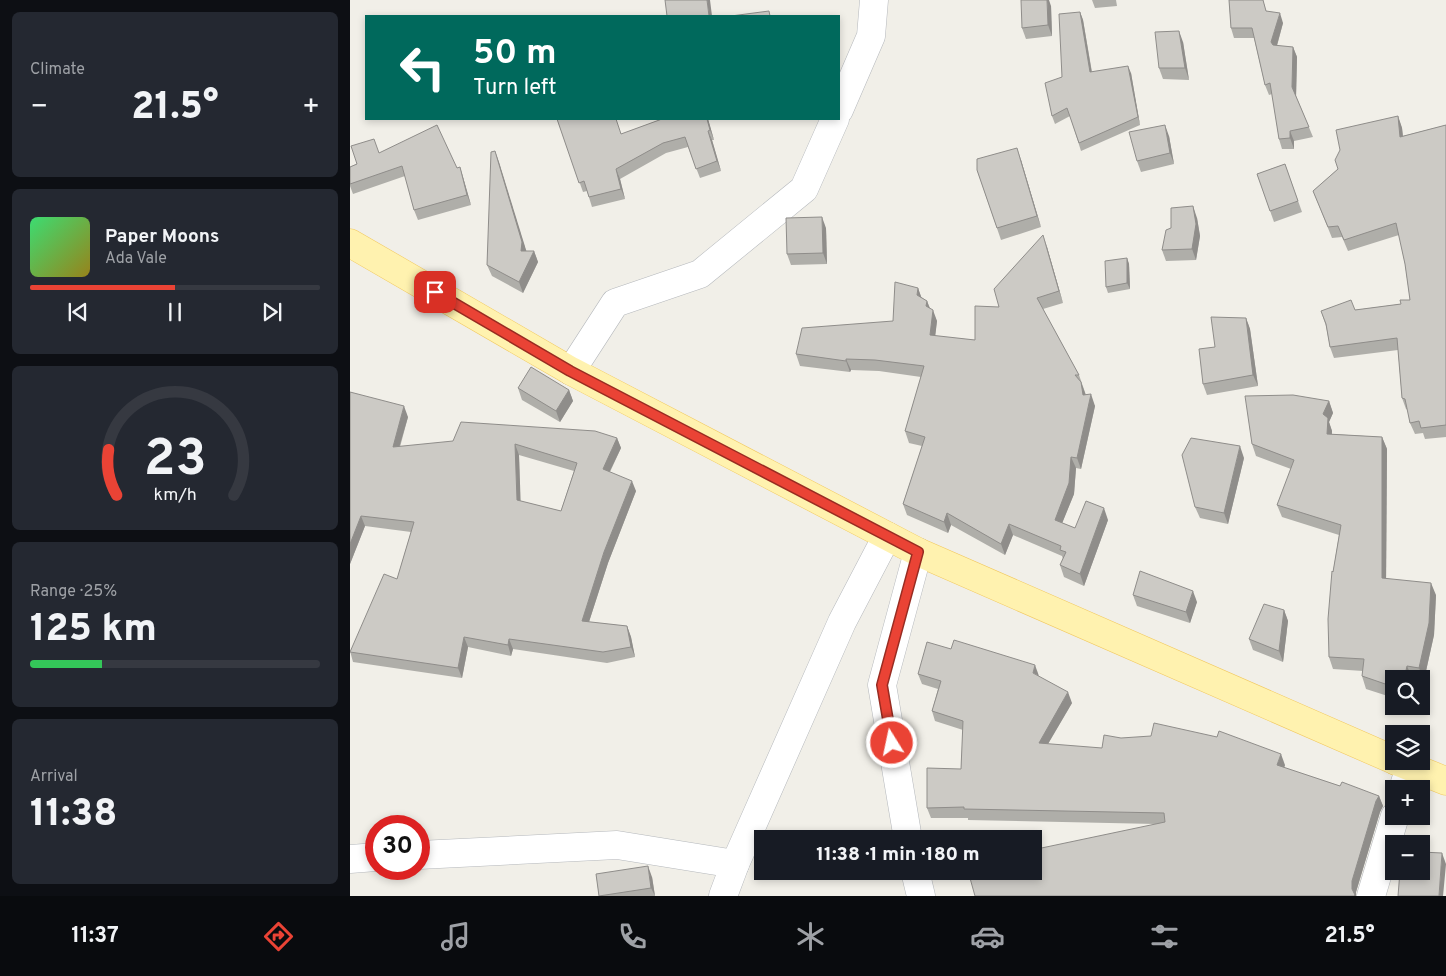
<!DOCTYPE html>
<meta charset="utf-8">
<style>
:root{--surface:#171b24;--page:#242831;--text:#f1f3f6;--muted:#9ea1a6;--line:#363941;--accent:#ea4335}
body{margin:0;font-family:Overpass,sans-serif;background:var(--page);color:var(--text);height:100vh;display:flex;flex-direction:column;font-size:19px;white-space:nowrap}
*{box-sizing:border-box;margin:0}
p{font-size:16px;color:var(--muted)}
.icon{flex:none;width:28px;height:28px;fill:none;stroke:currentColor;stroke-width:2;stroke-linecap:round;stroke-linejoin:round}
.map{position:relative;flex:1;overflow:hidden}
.panel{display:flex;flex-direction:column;gap:12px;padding:12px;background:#0d0f14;width:350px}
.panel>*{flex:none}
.top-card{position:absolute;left:15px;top:15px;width:475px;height:105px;border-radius:0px;box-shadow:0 2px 8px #0003;background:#00695c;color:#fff;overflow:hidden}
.buttons{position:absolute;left:1035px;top:670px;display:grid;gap:10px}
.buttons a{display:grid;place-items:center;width:45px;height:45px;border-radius:0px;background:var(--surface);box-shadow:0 2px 8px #0003;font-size:25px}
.speed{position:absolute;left:15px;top:815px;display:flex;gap:10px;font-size:25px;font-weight:700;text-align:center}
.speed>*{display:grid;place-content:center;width:65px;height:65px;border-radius:50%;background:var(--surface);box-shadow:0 2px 8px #0003;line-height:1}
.speed .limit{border:8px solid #d22;background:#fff;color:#111}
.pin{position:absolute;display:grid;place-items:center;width:42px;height:42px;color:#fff;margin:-21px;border-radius:10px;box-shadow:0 2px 8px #0006}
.me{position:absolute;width:55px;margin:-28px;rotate:350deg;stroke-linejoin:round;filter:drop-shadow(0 0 4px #0008)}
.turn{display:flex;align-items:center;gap:18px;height:105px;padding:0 25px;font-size:22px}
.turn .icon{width:65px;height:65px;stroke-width:2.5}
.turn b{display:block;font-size:35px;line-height:42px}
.big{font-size:38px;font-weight:800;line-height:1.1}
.panel .card{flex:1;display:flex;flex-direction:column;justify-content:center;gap:8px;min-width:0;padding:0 18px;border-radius:8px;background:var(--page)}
.panel .dial{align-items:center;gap:0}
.dial svg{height:130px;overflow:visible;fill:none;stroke:var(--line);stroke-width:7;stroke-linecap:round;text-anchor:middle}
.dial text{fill:var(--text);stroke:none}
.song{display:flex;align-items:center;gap:15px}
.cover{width:60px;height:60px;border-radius:8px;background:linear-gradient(135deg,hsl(140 70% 55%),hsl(50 70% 35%))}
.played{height:5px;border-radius:2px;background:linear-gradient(90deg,var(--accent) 50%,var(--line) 50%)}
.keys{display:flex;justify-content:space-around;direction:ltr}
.heat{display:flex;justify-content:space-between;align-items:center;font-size:28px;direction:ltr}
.charge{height:8px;border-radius:4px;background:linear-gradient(90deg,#34c759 25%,var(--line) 0)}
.trip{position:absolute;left:404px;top:830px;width:288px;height:50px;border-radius:0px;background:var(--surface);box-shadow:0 2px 8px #0003;font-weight:800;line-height:50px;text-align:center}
.dock{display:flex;height:80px;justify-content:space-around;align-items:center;background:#090b0e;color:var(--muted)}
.dock .icon{width:35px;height:35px}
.dock .active{color:var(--accent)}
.dock b{font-size:22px;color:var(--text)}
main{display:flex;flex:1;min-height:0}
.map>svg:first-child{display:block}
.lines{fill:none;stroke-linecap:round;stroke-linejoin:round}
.minor-casing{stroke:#b5b8bc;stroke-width:29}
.major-casing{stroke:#f2c960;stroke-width:29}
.minor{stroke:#fff;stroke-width:28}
.major{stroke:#fff2af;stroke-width:28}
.wall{fill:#afaea9;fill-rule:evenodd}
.shaded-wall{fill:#8f8d8a}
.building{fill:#cccac5;stroke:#8f8d8a;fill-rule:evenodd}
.route-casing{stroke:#982c22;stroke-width:12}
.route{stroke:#ea4335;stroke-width:9}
</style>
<main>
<section class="panel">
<div class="card"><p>Climate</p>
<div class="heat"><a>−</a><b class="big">21.5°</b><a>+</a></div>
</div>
<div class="card">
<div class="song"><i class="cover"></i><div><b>Paper Moons</b><p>Ada Vale</p></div></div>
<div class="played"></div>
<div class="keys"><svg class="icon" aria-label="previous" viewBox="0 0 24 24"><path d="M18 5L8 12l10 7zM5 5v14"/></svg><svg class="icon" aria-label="pause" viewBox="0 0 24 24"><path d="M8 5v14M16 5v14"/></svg><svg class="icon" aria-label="next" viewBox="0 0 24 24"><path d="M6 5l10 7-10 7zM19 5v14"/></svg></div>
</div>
<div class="card dial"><svg viewBox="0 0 100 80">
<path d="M14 69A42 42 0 1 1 86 69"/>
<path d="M14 69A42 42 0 0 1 9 41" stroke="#ea4335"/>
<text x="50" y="56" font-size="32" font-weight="700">23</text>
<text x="50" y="72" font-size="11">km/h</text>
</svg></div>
<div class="card"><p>Range · 25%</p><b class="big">125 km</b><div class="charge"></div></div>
<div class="card"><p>Arrival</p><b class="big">11:38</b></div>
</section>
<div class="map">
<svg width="1096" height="896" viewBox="0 0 1096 896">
<rect width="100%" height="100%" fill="#f1efe8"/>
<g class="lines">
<g class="minor-casing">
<g id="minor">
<path d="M489,110L521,36L524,0"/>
<path d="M221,371L265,303L350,274L454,189L485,119"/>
<path d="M1053,789L1060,767"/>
<path d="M558,839L532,685L568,552"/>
<path d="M69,855L267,845L385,864"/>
<path d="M0,859L26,857"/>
<path d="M565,871L571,896"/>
<path d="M373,896L385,864L492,622L537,536"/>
<path d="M1021,896L1045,816"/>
</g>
</g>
<g class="major-casing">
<g id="major">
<path d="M0,243L221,371L568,552L1044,760"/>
<path d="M1046,761L1096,781"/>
</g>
</g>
<use href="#minor" class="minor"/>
<use href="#major" class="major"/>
</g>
<g class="wall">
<path d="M742,0H766L767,6L745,8Z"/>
<path d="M879,0H913L916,11L933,23L927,46L943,47L947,57L946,96L963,137L944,141V149H932L929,139L922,94L919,95L915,85L904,38H884L881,28Z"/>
<path d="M701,6L702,36L676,39L672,28Z"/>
<path d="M730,12L733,20L742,72L781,73L790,125L731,151L720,116L705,124L702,116L712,77Z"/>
<path d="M833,42L839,80L813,79L809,68Z"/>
<path d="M1048,116L1052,128L1053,136L1096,125V437L1075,439L1073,433L1065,434L1060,423L1058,410L1056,409L1052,398L1048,350L984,358L980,347L976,326L971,311L1005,310L1051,304L1060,300L1055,264L1049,235L998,251L992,237L982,238L963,191Z"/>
<path d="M207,119L272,134L312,119H358L364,140H362L371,171L350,178L338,147L316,153L270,179L275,199L242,207L237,191L233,192Z"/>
<path d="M819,136L824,164L791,172L787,161Z"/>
<path d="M145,151L176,251H184L188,262L173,293L142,276L137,265Z"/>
<path d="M29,153L107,168L110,167L121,205L68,220L64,210L55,176L3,194L0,186V167Z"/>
<path d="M671,160L691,227L651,240L627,170Z"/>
<path d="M935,164L952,212L924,222L907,174Z"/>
<path d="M847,218L850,236L846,260L816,261L812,250Z"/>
<path d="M476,228L477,264L441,265L437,254Z"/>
<path d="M697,247L713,303L693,309L729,375L736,395L745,406L731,469L726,468L724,494L712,523L725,528L758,520L734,586L714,577L710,565L713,559L712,556L663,535L655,555L601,525L598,533L557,515L553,504L572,446L559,443L555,431L571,377L529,371L501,370L500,372L450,366L446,354L543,321L568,288L571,297L577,301L580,308L587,321L585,336L625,340L649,307Z"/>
<path d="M777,258L779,264L780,289L758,293L756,287Z"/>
<path d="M896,318L900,329L908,386L857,395L853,384L865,347Z"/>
<path d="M168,388L219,390L223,401L210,422L172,400Z"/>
<path d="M0,392L58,417L50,447L267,438L271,448L260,472L286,491L258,563L239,622L277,626L281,637L285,657L257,663L163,649L161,656L118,647L112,678L3,662L0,651L47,579L61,532L15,526L0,564ZM169,455L224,471L211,511L170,501Z"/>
<path d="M979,401L983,413L979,422L982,431V434L1032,437L1037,449L1036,578L1086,595L1084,635L1074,680H1071V679L1062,678L1044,679V698L1016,689L1012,676L1013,671L983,669L979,657L983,572L989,535L932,517L927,505L941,469L906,456L902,444Z"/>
<path d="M894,458L878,524L850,518L845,507Z"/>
<path d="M783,595L847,602L840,623L787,606Z"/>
<path d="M934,610L938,621L933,662L903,650L899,639Z"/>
<path d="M568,674L722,703L698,744L935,765L934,768L990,786L1029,796L1033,806L1030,812L1006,892V896H625L806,824L618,820V818H581L577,808L611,769L613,730L585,721L582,711L588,689L572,684Z"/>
<path d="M246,874L302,877L305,896H249Z"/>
</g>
<g class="shaded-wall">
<path d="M357,0H360L362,16H359Z"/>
<path d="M697,0H699L701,6L702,36L698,25Z"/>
<path d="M730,12L733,20L743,80L740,72Z"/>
<path d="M930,13L933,23L925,52L921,42Z"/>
<path d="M829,31L833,42L839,80L835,68Z"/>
<path d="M943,47L947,57L946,98L942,87Z"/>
<path d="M778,66L781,73L790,125L788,117Z"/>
<path d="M1048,116L1052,128L1054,148L1050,137Z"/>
<path d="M357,119H358L364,140L360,130Z"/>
<path d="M815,125L819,136L824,164L820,153Z"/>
<path d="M358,131L362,140L371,171L367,161Z"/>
<path d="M940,131L944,141V149L940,138Z"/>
<path d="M667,148L671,160L691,227L687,216Z"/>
<path d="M145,151L149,162L177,253L171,251Z"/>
<path d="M110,167L113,177L121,205L117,195Z"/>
<path d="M266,169L270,179L275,199L271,189Z"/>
<path d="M843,206L847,218L850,236L846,260L842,249Z"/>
<path d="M472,217L476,228L477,264L473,253Z"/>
<path d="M693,235L697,247L713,303L709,291Z"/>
<path d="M184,251L188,262L173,293L169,282Z"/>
<path d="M777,258L779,264L780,289L777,283Z"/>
<path d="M568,288L572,299L567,295Z"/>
<path d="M577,301L581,312L576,306Z"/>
<path d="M583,310L587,321L584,346L580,335Z"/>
<path d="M896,318L900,329L908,386L903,375Z"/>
<path d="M496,359L501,370L500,372L496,361Z"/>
<path d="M731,382L735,393L738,407L733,395Z"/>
<path d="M219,390L223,401L210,422L206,411Z"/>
<path d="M741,394L745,406L731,469L727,458Z"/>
<path d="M979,401L983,413L979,422L982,431L981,446L977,434L973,414Z"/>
<path d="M54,406L58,417L46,458L43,447Z"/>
<path d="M1032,437L1037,449L1036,590L1032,578Z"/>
<path d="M267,438L271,448L256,479L253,469Z"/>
<path d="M165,444L169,455L171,511L167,500Z"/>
<path d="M890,446L894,458L878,524L874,513Z"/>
<path d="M721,457L726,468L724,494L709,531L705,520Z"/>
<path d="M282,481L286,491L258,563L236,631L232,621L254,552Z"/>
<path d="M754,508L758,520L734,586L730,574Z"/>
<path d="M597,513L601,525L598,533L594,522Z"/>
<path d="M11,516L15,526L0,564V544Z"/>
<path d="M659,524L663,535L655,555L651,544Z"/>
<path d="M1081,583L1086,595L1084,635L1074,680L1069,668Z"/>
<path d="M843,591L847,602L840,623L836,612Z"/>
<path d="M934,610L938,621L933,662L929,651Z"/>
<path d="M277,626L281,637L285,657L281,647Z"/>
<path d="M114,637L118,647L112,678L108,668Z"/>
<path d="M159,639L163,649L161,656L158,645Z"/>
<path d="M685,665L689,676L683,673Z"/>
<path d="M1057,666L1062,678L1061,679H1054Z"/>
<path d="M718,692L722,703L692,754L689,743Z"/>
<path d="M931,754L935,765L931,776L927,765Z"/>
<path d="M1029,796L1033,806L1030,812L1006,892V896H1004L1002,889V881L1026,801Z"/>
<path d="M1092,853L1096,864L1093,896H1089Z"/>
<path d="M298,866L302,877L305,896L301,888Z"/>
</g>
<g class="building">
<path d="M315,0H357L359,16H317Z"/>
<path d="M671,0H697L698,25L672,28Z"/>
<path d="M879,0H913L916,11L930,13L921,42L923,45L943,47L942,87L959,127L940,131V138L929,139L920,83L915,85L902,28H881Z"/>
<path d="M419,11L420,16H381Z"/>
<path d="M730,12L740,72L778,66L788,117L729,143L717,108L702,116L695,83L712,77L709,14Z"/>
<path d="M829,31L835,68H809L805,32Z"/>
<path d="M1048,116L1050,137L1096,125V425L1071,428L1069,421L1060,423L1055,399L1052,398L1047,338L980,347L976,324L971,311L1001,300L1005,310L1051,304L1050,300H1060L1055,264L1046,223L994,240L988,226L978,227L963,191L988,169L985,160L990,150L986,130Z"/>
<path d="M207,119H266L271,134L312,119H357L360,130L358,131L367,161L346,169L335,137L313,143L266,169L271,189L239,197L234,181L229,183Z"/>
<path d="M87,125L107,168L110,167L117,195L64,210L52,166L0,184V167L7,164L1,146L24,139L29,153Z"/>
<path d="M815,125L820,153L787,161L779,132Z"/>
<path d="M667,148L687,216L647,228L627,170V159Z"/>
<path d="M145,151L172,242L171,251H184L169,282L137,265L141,152Z"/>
<path d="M935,164L948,201L920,211L907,174Z"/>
<path d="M843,206L846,224L842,249L812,250L816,230L821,228V208Z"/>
<path d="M472,217L473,253L437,254L436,218Z"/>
<path d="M693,235L709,291L687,298L729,375H725L731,382L733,395L741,394L727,458L721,457L719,483L705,520L725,528L736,501L754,508L730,574L710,565L716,552L710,550L711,546L659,524L651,544L597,513L594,522L553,504L575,437L555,431L574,366L525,360L496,359V361L446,354L452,328L543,321L545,282L568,288L567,295L577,301L576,306L583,310L580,335L625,340V306L649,307L644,289Z"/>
<path d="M777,258V283L756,287L755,261Z"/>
<path d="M861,317L896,318L903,375L853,384L849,349L865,347Z"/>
<path d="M181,367L219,390L206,411L168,388Z"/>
<path d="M0,392L54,406L43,447L103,441L111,422L245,431L267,438L253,469L282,481L254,552L232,621L277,626L281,647L253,652L159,639L158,645L114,637L108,668L0,652L34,574L47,579L64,522L11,516L0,544ZM165,444L227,463L211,511L167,500Z"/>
<path d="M943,395L979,401L973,414L978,418L977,434L1032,437V578L1081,583L1079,623L1069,668L1057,666L1054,679H1044V687L1012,676L1014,659L979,657L978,619L982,571L983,572L991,525L927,505L944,460L902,444L895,396Z"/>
<path d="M841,438L890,446L874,513L845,507L832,455Z"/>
<path d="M790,571L843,591L836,612L783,595Z"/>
<path d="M914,604L934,610L929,651L899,639Z"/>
<path d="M604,640L685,665L683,673L718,692L689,743L752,748L754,735L771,738L801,736L804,723L867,737L869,731L931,754L927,765L990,786L992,782L1029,796L1026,801L1002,881V889L1005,895L1004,896H625L618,871H682V850L815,822L814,813L614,809V807L577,808V768L611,769L613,721L582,711L591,681L568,674L577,642L601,649Z"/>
<path d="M1071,852L1092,853L1089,896H1048L1050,871H1071Z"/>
<path d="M298,866L301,888L249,896L246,874Z"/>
</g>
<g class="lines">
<g class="route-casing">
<path id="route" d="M85,292L220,371L568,552L532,685L542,743"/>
</g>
<use href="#route" class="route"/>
</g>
</svg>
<div class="buttons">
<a><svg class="icon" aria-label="search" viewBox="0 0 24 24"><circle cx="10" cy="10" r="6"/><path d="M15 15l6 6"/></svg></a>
<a><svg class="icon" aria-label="layers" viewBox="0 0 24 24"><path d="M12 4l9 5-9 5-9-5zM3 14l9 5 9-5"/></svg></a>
<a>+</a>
<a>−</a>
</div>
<div class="speed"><div class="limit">30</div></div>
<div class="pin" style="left:85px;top:292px;background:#d93025"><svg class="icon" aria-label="arrive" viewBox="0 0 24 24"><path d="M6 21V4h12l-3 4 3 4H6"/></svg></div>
<svg class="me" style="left:542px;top:743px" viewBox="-20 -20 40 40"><circle r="17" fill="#ea4335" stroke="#fff" stroke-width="3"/><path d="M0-11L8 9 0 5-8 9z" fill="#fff"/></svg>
<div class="trip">11:38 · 1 min · 180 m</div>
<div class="top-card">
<div class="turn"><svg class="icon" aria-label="left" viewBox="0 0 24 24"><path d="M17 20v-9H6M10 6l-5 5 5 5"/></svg><div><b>50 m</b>Turn left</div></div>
</div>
</div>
</main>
<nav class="dock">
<b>11:37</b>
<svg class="icon active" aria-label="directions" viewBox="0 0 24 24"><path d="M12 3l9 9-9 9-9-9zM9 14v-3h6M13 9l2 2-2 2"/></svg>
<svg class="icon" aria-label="music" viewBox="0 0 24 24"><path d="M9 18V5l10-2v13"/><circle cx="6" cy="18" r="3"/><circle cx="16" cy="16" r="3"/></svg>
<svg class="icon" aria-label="phone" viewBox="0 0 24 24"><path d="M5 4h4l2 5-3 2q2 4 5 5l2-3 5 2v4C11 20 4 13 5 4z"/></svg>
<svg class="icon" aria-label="climate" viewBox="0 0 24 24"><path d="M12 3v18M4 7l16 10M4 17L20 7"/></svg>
<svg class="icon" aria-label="car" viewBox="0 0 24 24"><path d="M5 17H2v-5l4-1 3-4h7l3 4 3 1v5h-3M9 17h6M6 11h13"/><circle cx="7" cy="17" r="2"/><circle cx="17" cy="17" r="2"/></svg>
<svg class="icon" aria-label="filters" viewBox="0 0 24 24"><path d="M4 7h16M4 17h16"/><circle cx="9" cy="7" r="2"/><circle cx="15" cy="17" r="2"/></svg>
<b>21.5°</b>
</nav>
